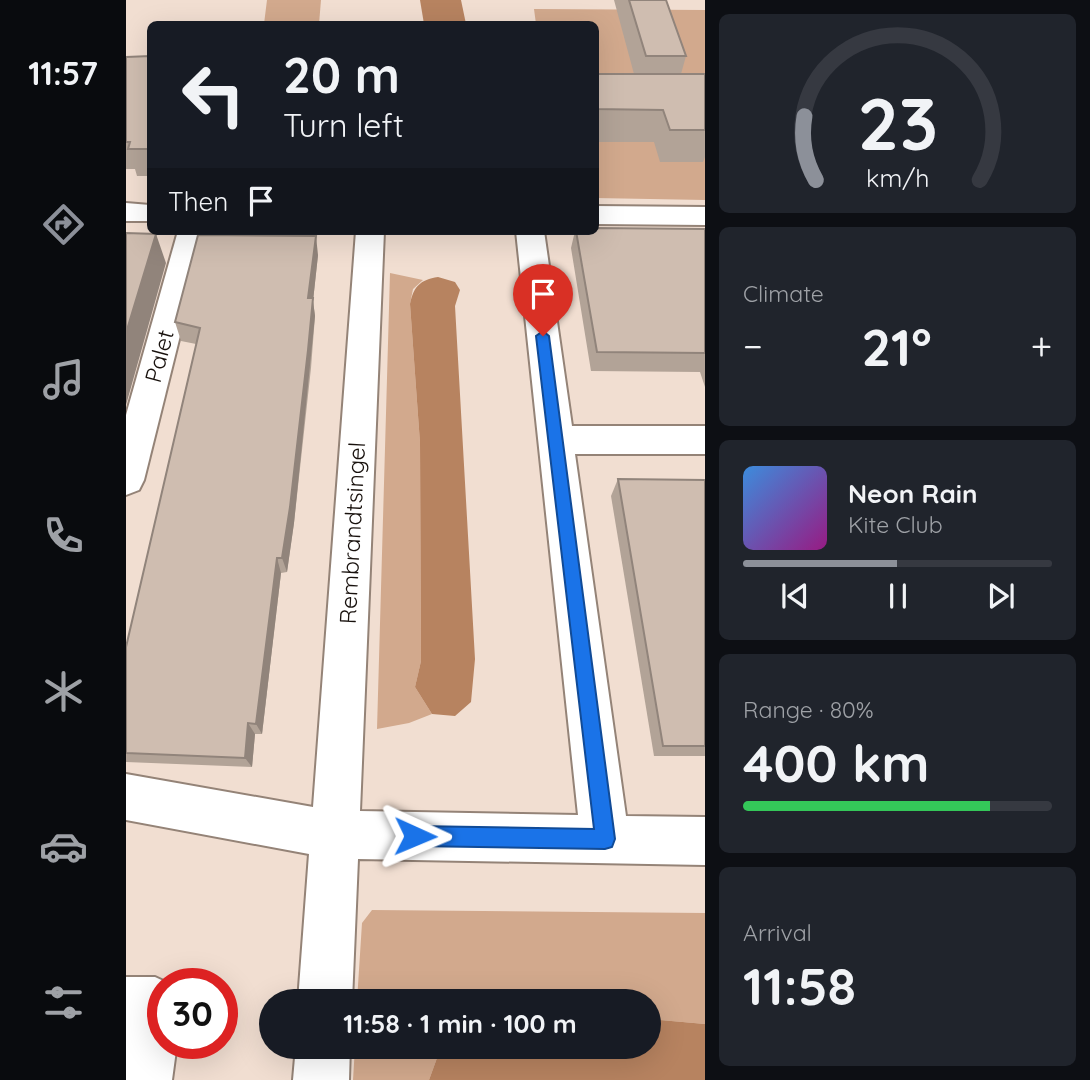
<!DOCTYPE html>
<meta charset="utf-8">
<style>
:root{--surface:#171b24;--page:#20242c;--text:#f1f3f6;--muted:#9ea1a6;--line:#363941;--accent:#8c9099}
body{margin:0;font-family:Quicksand,sans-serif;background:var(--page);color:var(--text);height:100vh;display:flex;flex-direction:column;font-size:26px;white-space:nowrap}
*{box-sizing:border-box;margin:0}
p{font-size:23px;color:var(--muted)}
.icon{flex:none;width:38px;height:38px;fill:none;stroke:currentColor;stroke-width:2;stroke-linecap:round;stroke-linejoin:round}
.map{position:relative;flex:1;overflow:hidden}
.side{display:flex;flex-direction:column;gap:14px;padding:14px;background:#0d0f14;width:385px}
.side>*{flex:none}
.guide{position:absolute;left:21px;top:21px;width:452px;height:214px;border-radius:10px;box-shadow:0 7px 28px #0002;background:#171b24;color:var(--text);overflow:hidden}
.speed{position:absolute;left:21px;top:968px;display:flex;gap:14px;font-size:35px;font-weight:700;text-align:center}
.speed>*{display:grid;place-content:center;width:91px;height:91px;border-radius:50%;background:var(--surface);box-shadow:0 7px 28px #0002;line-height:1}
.speed .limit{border:10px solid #d22;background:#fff;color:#111}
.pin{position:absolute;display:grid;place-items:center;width:60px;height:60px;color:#fff;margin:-72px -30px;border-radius:50% 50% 50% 0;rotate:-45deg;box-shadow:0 0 7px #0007}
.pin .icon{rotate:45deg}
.me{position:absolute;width:77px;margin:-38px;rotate:91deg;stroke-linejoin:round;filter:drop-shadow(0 0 5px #0008)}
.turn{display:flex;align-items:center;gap:24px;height:147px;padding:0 21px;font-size:32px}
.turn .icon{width:91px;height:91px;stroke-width:2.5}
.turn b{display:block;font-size:49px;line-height:60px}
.then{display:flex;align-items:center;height:66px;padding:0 21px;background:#0003;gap:14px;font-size:26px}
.big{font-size:52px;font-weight:800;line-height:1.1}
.side .tile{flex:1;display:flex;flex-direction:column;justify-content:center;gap:10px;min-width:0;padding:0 24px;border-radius:10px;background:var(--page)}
.side .dial{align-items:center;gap:0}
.dial svg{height:182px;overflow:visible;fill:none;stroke:var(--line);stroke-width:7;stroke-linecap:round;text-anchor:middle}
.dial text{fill:var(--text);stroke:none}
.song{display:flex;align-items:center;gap:21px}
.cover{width:84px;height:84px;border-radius:10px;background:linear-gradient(135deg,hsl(210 70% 55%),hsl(310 70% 35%))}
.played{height:7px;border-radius:4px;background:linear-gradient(90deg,var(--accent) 50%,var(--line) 50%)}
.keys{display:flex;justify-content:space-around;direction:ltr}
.heat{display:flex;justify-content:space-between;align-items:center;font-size:38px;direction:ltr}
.charge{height:10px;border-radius:5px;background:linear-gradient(90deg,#34c759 80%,var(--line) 0)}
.trip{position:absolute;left:133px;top:989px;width:402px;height:70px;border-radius:35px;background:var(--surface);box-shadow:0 7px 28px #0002;font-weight:800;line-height:70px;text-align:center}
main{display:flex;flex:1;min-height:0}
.dock{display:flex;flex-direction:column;width:126px;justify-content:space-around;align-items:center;background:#090b0e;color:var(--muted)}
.dock .icon{width:49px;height:49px}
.dock .active{color:var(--accent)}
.dock b{font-size:32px;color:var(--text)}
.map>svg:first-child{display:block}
.green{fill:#d2a98d}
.water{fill:#b78360}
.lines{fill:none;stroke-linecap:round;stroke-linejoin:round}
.street-casing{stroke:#948377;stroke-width:4}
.street{fill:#fff;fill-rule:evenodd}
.wall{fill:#b2a397}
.shaded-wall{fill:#91847b}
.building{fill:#cfbdb0;stroke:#91847b;stroke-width:2}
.route{fill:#1a73e8;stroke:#114b97;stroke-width:2}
.labels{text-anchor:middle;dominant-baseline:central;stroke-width:7;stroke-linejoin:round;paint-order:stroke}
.street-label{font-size:23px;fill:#18110d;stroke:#fff}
</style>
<main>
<nav class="dock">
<b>11:57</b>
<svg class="icon active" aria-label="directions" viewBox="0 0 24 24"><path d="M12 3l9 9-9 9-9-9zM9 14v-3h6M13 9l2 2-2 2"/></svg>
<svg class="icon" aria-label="music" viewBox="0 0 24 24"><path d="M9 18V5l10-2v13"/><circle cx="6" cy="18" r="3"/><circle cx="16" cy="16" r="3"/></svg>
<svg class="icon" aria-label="phone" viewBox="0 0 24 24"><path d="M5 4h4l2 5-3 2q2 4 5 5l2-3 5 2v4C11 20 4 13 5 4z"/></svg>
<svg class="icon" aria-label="climate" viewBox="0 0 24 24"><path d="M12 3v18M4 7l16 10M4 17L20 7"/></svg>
<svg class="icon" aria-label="car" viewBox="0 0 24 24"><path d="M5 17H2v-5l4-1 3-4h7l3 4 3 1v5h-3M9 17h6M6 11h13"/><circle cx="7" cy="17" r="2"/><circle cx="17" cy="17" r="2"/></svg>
<svg class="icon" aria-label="filters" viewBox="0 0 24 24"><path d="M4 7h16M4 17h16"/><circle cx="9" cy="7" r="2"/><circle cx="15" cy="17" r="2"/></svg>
</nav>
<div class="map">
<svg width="579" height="1080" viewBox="0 0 579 1080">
<rect width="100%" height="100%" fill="#f1ded1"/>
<g class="green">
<path d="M141,0H195L193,24H138Z"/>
<path d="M408,9L579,10V93L469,92V24H410Z"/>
<path d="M469,111L579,112V200L469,198Z"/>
<path d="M264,273L297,280L287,289L284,304L294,443L295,661L289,687L306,714L283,723L251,729Z"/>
<path d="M246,910L579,913V1024L523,1019V1001H423L404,997L392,1001H231L236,923Z"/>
<path d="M229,1047H324L311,1058L303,1080H227Z"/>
</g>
<g class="water">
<path d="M294,0H335L340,24H298Z"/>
<path d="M312,277L329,282L334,290L329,306L349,659L345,702L329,716L306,714L289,687L295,661L294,443L284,304C288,286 294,280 312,277Z"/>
<path d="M523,1019L579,1024V1080H303L311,1058L324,1047L523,1046Z"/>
</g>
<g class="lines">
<g class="street-casing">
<g id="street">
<path d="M0,203L24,205V221H0Z"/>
<path d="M469,206L579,207V225L469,224Z"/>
<path d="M52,231H80L18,480L13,490L0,495V415Z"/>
<path d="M230,231H258L234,811L452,815L390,231H418L446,426H579V454H449L500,816L579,817V865L232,859L226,1001H172L183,854L0,820V774L187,807Z"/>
<path d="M0,977H29L44,984H37V1043H51L46,1080H0Z"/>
<path d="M170,1046H224L223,1080H167Z"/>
</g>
</g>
<use href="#street" class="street"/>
</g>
<g class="wall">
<path d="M488,0H540L560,56L555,74H579V157L577,162H534L528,142H469V74H508Z"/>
<path d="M24,56V176H11L9,169H0V57Z"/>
<path d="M579,229V387L574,372L465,371L445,248L449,231Z"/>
<path d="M192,255L187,301L189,316L185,368L168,523L161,572L155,573L136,734H129L126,767L0,762V647L70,344L55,341L49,322Z"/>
<path d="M492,479L579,480V756H528L485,496Z"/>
</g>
<g class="shaded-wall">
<path d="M30,234L40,263L0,405V333Z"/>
<path d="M190,236L192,255L187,301L189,316L168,523L161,572L156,558L182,298Z"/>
<path d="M151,558L155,573L136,734L130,724Z"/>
<path d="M122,723L129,734L126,767L119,758Z"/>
</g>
<g class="building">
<path d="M503,0H540L560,56H520Z"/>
<path d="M24,56V149H2L4,142H0V57Z"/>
<path d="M469,74H579V130H544L537,110L469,109Z"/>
<path d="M469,228L579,229V353L471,352L450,231H469Z"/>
<path d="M0,233L30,234L0,333Z"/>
<path d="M72,235L190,236L182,298H187L182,350L164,507L156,558H151L130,724L122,723L119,758L0,753V647L74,328L49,322Z"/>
<path d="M492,479L579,480V746H537Z"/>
</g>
<path class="route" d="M417,331L423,336L489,839L486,847L479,849L289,846L282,843L279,836L282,829L289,826L468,829L410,336Z"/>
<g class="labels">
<g class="street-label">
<text transform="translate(33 356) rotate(-75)">Palet</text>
<text transform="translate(226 533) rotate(-87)">Rembrandtsingel</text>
</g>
</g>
</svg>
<div class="speed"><div class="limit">30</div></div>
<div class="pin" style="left:417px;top:336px;background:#d93025"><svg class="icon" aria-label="arrive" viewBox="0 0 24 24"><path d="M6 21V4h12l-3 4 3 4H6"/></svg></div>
<svg class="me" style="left:289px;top:836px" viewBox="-20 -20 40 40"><path d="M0-17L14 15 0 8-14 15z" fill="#1a73e8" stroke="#fff" stroke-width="4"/></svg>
<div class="trip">11:58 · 1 min · 100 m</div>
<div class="guide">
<div class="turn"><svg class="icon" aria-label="left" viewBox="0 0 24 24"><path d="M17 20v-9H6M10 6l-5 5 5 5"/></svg><div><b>20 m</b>Turn left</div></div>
<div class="then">Then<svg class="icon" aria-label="arrive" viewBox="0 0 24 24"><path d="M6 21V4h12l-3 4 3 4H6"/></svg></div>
</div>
</div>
<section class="side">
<div class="tile dial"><svg viewBox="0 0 100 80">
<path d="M14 69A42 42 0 1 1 86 69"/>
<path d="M14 69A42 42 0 0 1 9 41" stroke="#8c9099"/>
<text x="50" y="56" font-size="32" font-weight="700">23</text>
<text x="50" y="72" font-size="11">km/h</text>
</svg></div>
<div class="tile"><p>Climate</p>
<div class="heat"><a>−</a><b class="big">21°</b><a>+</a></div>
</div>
<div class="tile">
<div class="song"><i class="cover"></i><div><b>Neon Rain</b><p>Kite Club</p></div></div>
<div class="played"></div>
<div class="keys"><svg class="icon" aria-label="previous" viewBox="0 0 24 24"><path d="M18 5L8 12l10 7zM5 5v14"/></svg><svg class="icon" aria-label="pause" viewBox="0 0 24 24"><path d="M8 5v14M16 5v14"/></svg><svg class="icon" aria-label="next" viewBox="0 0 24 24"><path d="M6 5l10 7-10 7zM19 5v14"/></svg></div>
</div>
<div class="tile"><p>Range · 80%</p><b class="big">400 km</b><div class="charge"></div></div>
<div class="tile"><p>Arrival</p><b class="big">11:58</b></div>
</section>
</main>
